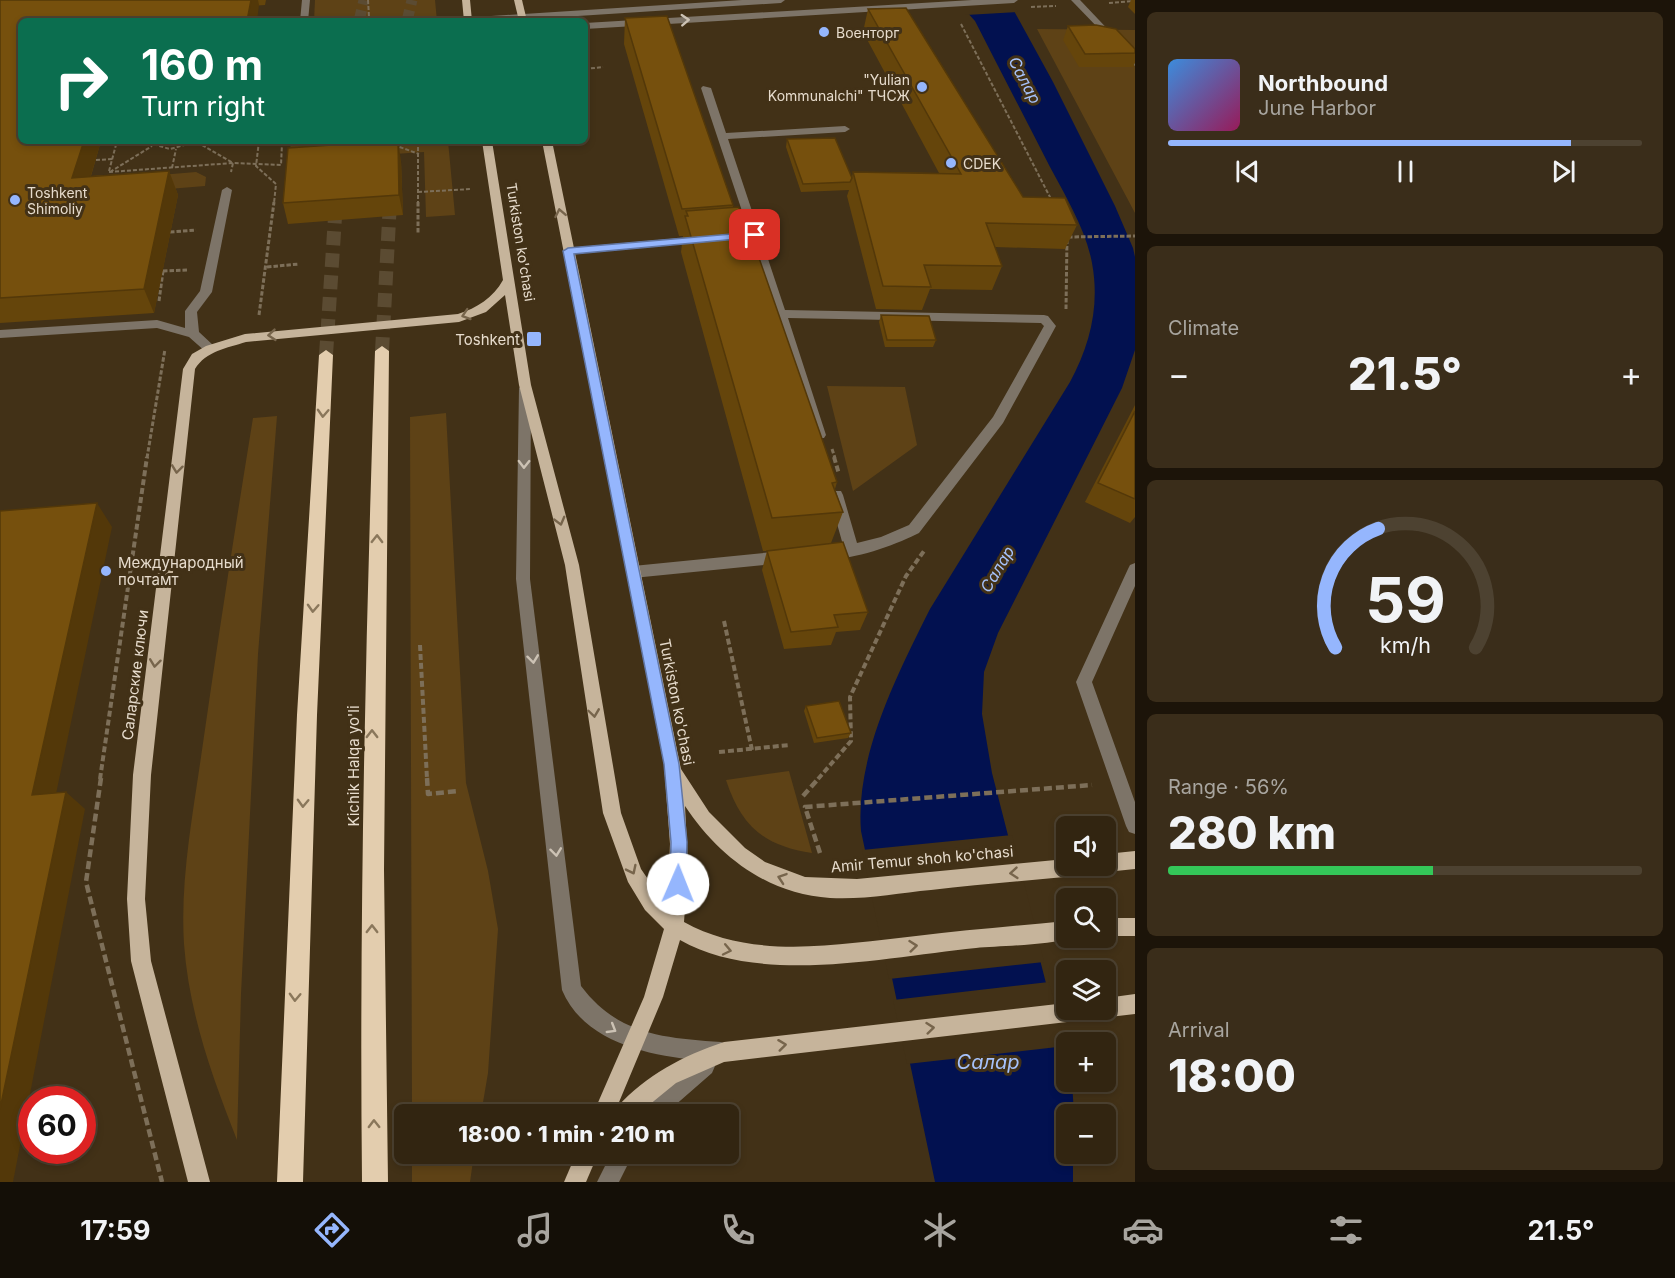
<!DOCTYPE html>
<meta charset="utf-8">
<style>
:root{--surface:#322511;--page:#3a2d1a;--text:#f1f3f6;--muted:#a8a59f;--line:#4d4231;--accent:#95b6fd}
body{margin:0;font-family:Inter,sans-serif;background:var(--page);color:var(--text);height:100vh;display:flex;flex-direction:column;font-size:22px;white-space:nowrap}
*{box-sizing:border-box;margin:0}
p{font-size:20px;color:var(--muted)}
.icon{flex:none;width:33px;height:33px;fill:none;stroke:currentColor;stroke-width:2;stroke-linecap:round;stroke-linejoin:round}
.map{position:relative;flex:1;overflow:hidden}
.drawer{display:flex;flex-direction:column;gap:12px;padding:12px;background:#1c1409;width:540px}
.drawer>*{flex:none}
.top-card{position:absolute;left:18px;top:18px;width:570px;height:126px;border-radius:9px;box-shadow:0 3px 9px #0003,0 0 0 2px var(--line);background:#0b6e4f;color:#fff;overflow:hidden}
.controls{position:absolute;left:1056px;top:816px;display:grid;gap:12px}
.controls a{display:grid;place-items:center;width:60px;height:60px;border-radius:9px;background:var(--surface);box-shadow:0 3px 9px #0003,0 0 0 2px var(--line);font-size:30px}
.speed{position:absolute;left:18px;top:1086px;display:flex;gap:12px;font-size:30px;font-weight:700;text-align:center}
.speed>*{display:grid;place-content:center;width:78px;height:78px;border-radius:50%;background:var(--surface);box-shadow:0 3px 9px #0003,0 0 0 2px var(--line);line-height:1}
.speed .limit{border:9px solid #d22;background:#fff;color:#111}
.pin{position:absolute;display:grid;place-items:center;width:51px;height:51px;color:#fff;margin:-26px;border-radius:12px;box-shadow:0 3px 9px #0006}
.me{position:absolute;width:66px;margin:-33px;rotate:1deg;stroke-linejoin:round;filter:drop-shadow(0 0 4px #0008)}
.turn{display:flex;align-items:center;gap:21px;height:126px;padding:0 24px;font-size:27px}
.turn .icon{width:78px;height:78px;stroke-width:2.5}
.turn b{display:block;font-size:42px;line-height:51px}
.big{font-size:45px;font-weight:800;line-height:1.1}
.drawer .tile{flex:1;display:flex;flex-direction:column;justify-content:center;gap:9px;min-width:0;padding:0 21px;border-radius:9px;background:var(--page)}
.drawer .dial{align-items:center;gap:0}
.dial svg{height:156px;overflow:visible;fill:none;stroke:var(--line);stroke-width:7;stroke-linecap:round;text-anchor:middle}
.dial text{fill:var(--text);stroke:none}
.song{display:flex;align-items:center;gap:18px}
.cover{width:72px;height:72px;border-radius:9px;background:linear-gradient(135deg,hsl(210 70% 55%),hsl(330 70% 35%))}
.played{height:6px;border-radius:3px;background:linear-gradient(90deg,var(--accent) 85%,var(--line) 85%)}
.keys{display:flex;justify-content:space-around;direction:ltr}
.heat{display:flex;justify-content:space-between;align-items:center;font-size:33px;direction:ltr}
.charge{height:9px;border-radius:4px;background:linear-gradient(90deg,#34c759 56%,var(--line) 0)}
.trip{position:absolute;left:394px;top:1104px;width:345px;height:60px;border-radius:9px;background:var(--surface);box-shadow:0 3px 9px #0003,0 0 0 2px var(--line);font-weight:800;line-height:60px;text-align:center}
.tabs{display:flex;height:96px;justify-content:space-around;align-items:center;background:#140f07;color:var(--muted)}
.tabs .icon{width:42px;height:42px}
.tabs .active{color:var(--accent)}
.tabs b{font-size:27px;color:var(--text)}
main{display:flex;flex:1;min-height:0}
.map>svg:first-child{display:block}
.green{fill:#5e4216}
.water{fill:#021150}
.pier{fill:#423117}
.lines{fill:none;stroke-linecap:round;stroke-linejoin:round}
.highway-tunnel-far1{stroke:#5b4b32;stroke-width:11;stroke-dasharray:11 6;stroke-linecap:butt}
.highway-tunnel{stroke:#5b4b32;stroke-width:14;stroke-dasharray:14 8;stroke-linecap:butt}
.path-far3{stroke:#7d6f59;stroke-width:2;stroke-dasharray:4 2;stroke-linecap:butt}
.path-far2{stroke:#7d6f59;stroke-width:3;stroke-dasharray:4.5 2;stroke-linecap:butt}
.path-far1{stroke:#7d6f59;stroke-width:4;stroke-dasharray:6 3;stroke-linecap:butt}
.path{stroke:#7d6f59;stroke-width:4.5;stroke-dasharray:8 4;stroke-linecap:butt}
.minor{fill:#7d7468;fill-rule:evenodd}
.major{fill:#c6b49b;fill-rule:evenodd}
.highway{fill:#e3cdae;fill-rule:evenodd}
.wall{fill:#65450b}
.shaded-wall{fill:#533809}
.building{fill:#76500d;stroke:#533809;stroke-width:1.5}
.oneway{stroke:#ccc2b4}
.oneway2{stroke:#77654c}
.oneway3{stroke:#8a775b}
.route{fill:#95b6fd;stroke:#6176a4;stroke-width:1.5}
.poi-dot{fill:#95b6fd;stroke:#423117;stroke-width:2}
.labels{text-anchor:middle;dominant-baseline:central;stroke-width:6;stroke-linejoin:round;paint-order:stroke}
.far-poi-label{font-size:14px;fill:#e7dccd;stroke:#423117;text-anchor:start}
.far-street-label{font-size:14px;fill:#e7dccd;stroke:#423117}
.poi-label{font-size:15px;fill:#e7dccd;stroke:#423117;text-anchor:end}
.street-label{font-size:15px;fill:#e7dccd;stroke:#423117}
.water-label{font-size:16px;font-style:italic;fill:#a6c2fb;stroke:#423117}
.near-water-label{font-size:20px;font-style:italic;fill:#a6c2fb;stroke:#423117}
</style>
<main>
<div class="map">
<svg width="1135" height="1182" viewBox="0 0 1135 1182">
<rect width="100%" height="100%" fill="#423117"/>
<g class="green">
<path d="M315,0H435L437,21H314Z"/>
<path d="M1037,29L1135,30V213Z"/>
<path d="M291,141H448L455,215L426,217L424,152L289,161Z"/>
<path d="M196,172L206,177L205,186L120,193L136,177Z"/>
<path d="M827,386L905,387L917,445L853,491Z"/>
<path d="M446,413L466,783L488,871L498,929L488,1073L481,1114H412L410,417Z"/>
<path d="M277,416L258,654L241,994L237,1140C212,1076 189,1013 184,944C180,879 193,814 202,750C218,639 235,528 253,418Z"/>
<path d="M789,771L812,853C764,846 741,826 726,780Z"/>
<path d="M412,1154H474L470,1182H412Z"/>
</g>
<path class="water" d="M956,0H1008L1053,82L1115,206L1133,248L1135,257V350L1122,388L998,633L984,672L982,714L992,773L1066,1061V1082H1072L1074,1114H1066V1154H1073V1182H935L861,831C855,757 897,675 930,609L1070,382C1090,345 1100,306 1092,263C1086,230 1066,197 1050,167C1025,118 1000,70 975,21Z"/>
<g class="pier">
<path d="M953,0H1011L1018,12L966,15Z"/>
<path d="M1012,835L1044,962L889,979L862,850Z"/>
<path d="M1049,982L1066,1046L907,1064L893,1000Z"/>
</g>
<g class="lines">
<g class="highway-tunnel-far1">
<path d="M359,21L364,0"/>
<path d="M407,21L412,0"/>
<path d="M336,203V197"/>
<path d="M390,203V194"/>
</g>
<g class="highway-tunnel">
<path d="M382,351L390,202"/>
<path d="M326,355L336,202"/>
</g>
<g class="path-far3">
<path d="M368,0L369,17"/>
<path d="M1109,3L1135,1"/>
<path d="M1031,7L1056,6"/>
<path d="M961,24L1052,201"/>
<path d="M585,69L603,67"/>
<path d="M585,73L589,88"/>
<path d="M142,141L170,149L199,141"/>
<path d="M259,141L256,166L276,184L274,203"/>
<path d="M418,141V203"/>
<path d="M197,142L233,163L231,172"/>
<path d="M394,145L419,154"/>
<path d="M96,160L113,159"/>
<path d="M172,168L176,149"/>
<path d="M109,171L117,141"/>
<path d="M109,172L233,163L281,165L282,144"/>
<path d="M110,172L152,146"/>
<path d="M418,192L471,189"/>
</g>
<g class="path-far2">
<path d="M418,202V233"/>
<path d="M170,232L196,230"/>
<path d="M1068,237L1135,236"/>
<path d="M267,267L299,264"/>
<path d="M163,271L188,270"/>
<path d="M159,301L163,271"/>
<path d="M1066,309L1067,239"/>
<path d="M259,315L274,202"/>
<path d="M832,449L835,458"/>
<path d="M147,458L165,349"/>
</g>
<g class="path-far1">
<path d="M834,457L839,474"/>
<path d="M724,621L752,750"/>
<path d="M420,645L427,779"/>
<path d="M719,752L790,745"/>
<path d="M100,779L147,457"/>
<path d="M818,779L851,741L850,697L906,576L924,551"/>
</g>
<g class="path">
<path d="M101,778L86,882L162,1182"/>
<path d="M427,778L428,794L458,791"/>
<path d="M803,796L819,778"/>
<path d="M820,853L805,807L1092,785"/>
</g>
<g class="minor">
<path d="M302,0H310L308,21H300Z"/>
<path d="M742,0H785L781,3L501,21H457L461,18Z"/>
<path d="M972,0H1018L1014,3L585,29V23Z"/>
<path d="M1071,0H1080L1135,58V66Z"/>
<path d="M703,86L711,88L726,133L845,126L850,129L845,132L728,139L785,310L1044,315L1048,316L1056,326L1003,423L919,533C898,544 845,564 823,557L821,553L823,549L843,545L829,495L831,491H841L843,495L857,543L881,537L909,525L993,417L1044,326L1041,323L788,318L826,435L824,438H814L751,239L732,240L726,237L732,234L749,232L701,88Z"/>
<path d="M227,187L232,190L212,292L197,312L199,332L214,346V352H206L189,337L157,328L0,338V330L157,320L185,328V311L200,291L222,190Z"/>
<path d="M702,236L706,237V241L568,254L562,251L568,248Z"/>
<path d="M525,384L531,388L530,579L581,986C618,1035 664,1038 721,1042L728,1045L731,1052L728,1059L713,1061L715,1066L712,1073L665,1114H640L643,1107L696,1060C647,1055 584,1042 562,990L516,579L519,388Z"/>
<path d="M783,551L788,553L790,557L788,561L783,563L633,578L628,576L626,572L628,568L633,566Z"/>
<path d="M1135,563V586L1092,682L1135,802V834L1129,832L1126,826L1076,682L1128,569L1130,565Z"/>
<path d="M611,1154H633L619,1182H597Z"/>
</g>
<g class="major">
<path d="M462,0H470L472,21H464Z"/>
<path d="M514,0H522L527,21H519Z"/>
<path d="M482,141H492L531,385L579,565L621,813L641,869L667,907L670,844L664,764L542,141H552L681,769L709,812L745,848L765,862L805,877L857,879L1066,859V866H1095L1092,872L1086,875C1034,880 983,884 931,890C898,893 864,900 830,898C768,894 719,857 685,806L688,865L684,922C754,961 839,944 916,936C966,930 1016,926 1066,921V938H1070C1052,945 998,946 976,948C886,957 761,986 680,940L663,997L617,1107C647,1075 682,1056 724,1042L1066,1003V1010H1106V998L1135,994V1014L724,1062L676,1083L638,1114H614L615,1110L613,1114H593L644,997L664,929L645,910L628,882L603,813L565,565L519,385L505,295L486,312L459,322L246,342C227,348 206,351 195,369L151,775L145,899L151,961L210,1182H188L131,961L127,899L133,775L183,369L192,354L206,346L245,334L458,314C477,308 493,298 503,280Z"/>
<path d="M1135,851V869L1106,872L1100,869L1098,866H1106V854Z"/>
<rect x="1106" y="918" width="29" height="18"/>
<path d="M576,1154H598L586,1182H564Z"/>
</g>
<g class="highway">
<path d="M382,346L389,351L384,870L388,1182H362C359,905 366,628 375,351Z"/>
<path d="M326,350L333,355L317,715L303,1182H277L297,715L319,355Z"/>
</g>
</g>
<g class="wall">
<path d="M0,0H266L265,5L21,21V141H101L91,176L169,171L178,195L154,313L0,323Z"/>
<path d="M1131,0H1135V14L1128,7Z"/>
<path d="M868,9L1023,197L1077,225L1065,249L995,247L1002,266L992,290L930,289L922,310L876,309L847,196L849,190L801,192L786,147L787,139L852,178L853,172L939,173L863,32Z"/>
<path d="M625,18L733,205V207L837,482L835,489L843,512L831,543L868,612L860,630L836,632L831,645L784,649L762,570L767,551H763L681,252L683,236H679L624,44Z"/>
<path d="M1068,26L1135,49V63L1133,67H1079L1063,40Z"/>
<path d="M401,161L403,215L288,224L283,203Z"/>
<path d="M881,315L936,340L933,347H885L879,322Z"/>
<path d="M1135,405V517L1130,523L1085,502Z"/>
<path d="M806,706L851,733L848,738L814,743L804,711Z"/>
</g>
<g class="shaded-wall">
<path d="M251,0H258L259,5L257,21H247Z"/>
<path d="M84,141H101L83,202L72,178Z"/>
<path d="M398,141L401,161L403,215L399,195Z"/>
<path d="M169,171L178,195L154,313L144,289Z"/>
<path d="M97,503L112,527L52,813L32,795Z"/>
<path d="M66,792L85,809L13,1182H0V1109Z"/>
</g>
<g class="building">
<path d="M0,0H251L247,21H21V141H84L72,178L169,171L144,289L0,298Z"/>
<path d="M906,8L1023,197L1065,198L1077,225L986,223L1002,266L924,265L931,287L883,286L853,172L961,174L868,9Z"/>
<path d="M667,16L733,205L682,209L625,18Z"/>
<path d="M1096,25L1116,29L1135,49V53L1085,54L1068,26Z"/>
<path d="M835,138L852,178L850,182L803,184L787,139Z"/>
<path d="M390,141H398L399,195L283,203L288,148Z"/>
<path d="M738,207L743,212L837,482L832,483L843,512L772,518L685,216H688L686,211Z"/>
<path d="M881,315L929,316L936,340H887Z"/>
<path d="M1135,411V499L1098,483Z"/>
<path d="M97,503L32,795L66,792L0,1109V511Z"/>
<path d="M843,542L868,612L834,615L838,627L791,632L767,551Z"/>
<path d="M839,701L851,733L817,738L806,706Z"/>
</g>
<defs><path id="oneway-chevron" d="M-2-3.5L2.5 0L-2 3.5" fill="none" stroke-width="1.6" stroke-linecap="round" stroke-linejoin="round" transform="scale(1.5)"/></defs>
<g class="oneway">
<use href="#oneway-chevron" transform="translate(685 20) rotate(-3)"/>
<use href="#oneway-chevron" transform="translate(524 464) rotate(91)"/>
<use href="#oneway-chevron" transform="translate(533 659) rotate(83)"/>
<use href="#oneway-chevron" transform="translate(556 852) rotate(83)"/>
<use href="#oneway-chevron" transform="translate(612 1029) rotate(31)"/>
</g>
<g class="oneway2">
<use href="#oneway-chevron" transform="translate(560 213) rotate(-101)"/>
<use href="#oneway-chevron" transform="translate(466 315) rotate(162)"/>
<use href="#oneway-chevron" transform="translate(272 335) rotate(175)"/>
<use href="#oneway-chevron" transform="translate(177 469) rotate(97)"/>
<use href="#oneway-chevron" transform="translate(560 521) rotate(75)"/>
<use href="#oneway-chevron" transform="translate(155 663) rotate(97)"/>
<use href="#oneway-chevron" transform="translate(594 713) rotate(82)"/>
<use href="#oneway-chevron" transform="translate(632 870) rotate(64)"/>
<use href="#oneway-chevron" transform="translate(1014 873) rotate(175)"/>
<use href="#oneway-chevron" transform="translate(782 878) rotate(-161)"/>
<use href="#oneway-chevron" transform="translate(913 946) rotate(-6)"/>
<use href="#oneway-chevron" transform="translate(727 950) rotate(12)"/>
<use href="#oneway-chevron" transform="translate(930 1028) rotate(-6)"/>
<use href="#oneway-chevron" transform="translate(782 1045) rotate(-7)"/>
</g>
<g class="oneway3">
<use href="#oneway-chevron" transform="translate(323 413) rotate(93)"/>
<use href="#oneway-chevron" transform="translate(377 539) rotate(-89)"/>
<use href="#oneway-chevron" transform="translate(313 608) rotate(93)"/>
<use href="#oneway-chevron" transform="translate(372 734) rotate(-90)"/>
<use href="#oneway-chevron" transform="translate(303 803) rotate(92)"/>
<use href="#oneway-chevron" transform="translate(372 929) rotate(-90)"/>
<use href="#oneway-chevron" transform="translate(295 997) rotate(92)"/>
<use href="#oneway-chevron" transform="translate(374 1124) rotate(-91)"/>
</g>
<path class="route" d="M755,232L760,235L759,237L574,254L679,764L687,842L686,884L684,890L678,892L672,890L670,884L671,842L664,764L563,251L568,248Z"/>
<g class="poi-dot">
<circle cx="824" cy="32" r="6"/>
<circle cx="922" cy="87" r="6"/>
<circle cx="951" cy="163" r="6"/>
<circle cx="15" cy="200" r="6"/>
<rect x="526" y="331" width="16" height="16" rx="3"/>
<circle cx="106" cy="571" r="6"/>
</g>
<g class="labels">
<g class="far-poi-label">
<text x="836" y="32">Военторг</text>
<text x="910" y="79" text-anchor="end">"Yulian<tspan x="910" dy="16">Kommunalchi" ТЧСЖ</tspan></text>
<text x="963" y="163">CDEK</text>
<text x="27" y="192">Toshkent<tspan x="27" dy="16">Shimoliy</tspan></text>
</g>
<g class="far-street-label">
<text transform="translate(521 242) rotate(81)">Turkiston ko'chasi</text>
</g>
<g class="poi-label">
<text x="520" y="339">Toshkent</text>
<text x="118" y="562" text-anchor="start">Международный<tspan x="118" dy="17">почтамт</tspan></text>
</g>
<g class="street-label">
<text transform="translate(135 675) rotate(-83)">Саларские ключи</text>
<text transform="translate(677 702) rotate(79)">Turkiston ko'chasi</text>
<text transform="translate(353 766) rotate(-90)">Kichik Halqa yo'li</text>
<text transform="translate(922 859) rotate(-5)">Amir Temur shoh ko'chasi</text>
</g>
<g class="water-label">
<text transform="translate(1025 80) rotate(62)">Салар</text>
<text transform="translate(997 569) rotate(-59)">Салар</text>
</g>
<g class="near-water-label">
<text x="988" y="1062">Салар</text>
</g>
</g>
</svg>
<div class="controls">
<a><svg class="icon" aria-label="sound" viewBox="0 0 24 24"><path d="M4 9h4l5-4v14l-5-4H4zM17 9q2 3 0 6"/></svg></a>
<a><svg class="icon" aria-label="search" viewBox="0 0 24 24"><circle cx="10" cy="10" r="6"/><path d="M15 15l6 6"/></svg></a>
<a><svg class="icon" aria-label="layers" viewBox="0 0 24 24"><path d="M12 4l9 5-9 5-9-5zM3 14l9 5 9-5"/></svg></a>
<a>+</a>
<a>−</a>
</div>
<div class="speed"><div class="limit">60</div></div>
<div class="pin" style="left:755px;top:235px;background:#d93025"><svg class="icon" aria-label="arrive" viewBox="0 0 24 24"><path d="M6 21V4h12l-3 4 3 4H6"/></svg></div>
<svg class="me" style="left:678px;top:884px" viewBox="-20 -20 40 40"><circle r="19" fill="#fff"/><path d="M0-13L10 11 0 6-10 11z" fill="#95b6fd"/></svg>
<div class="trip">18:00 · 1 min · 210 m</div>
<div class="top-card">
<div class="turn"><svg class="icon" aria-label="right" viewBox="0 0 24 24"><path d="M7 20v-9h11M14 6l5 5-5 5"/></svg><div><b>160 m</b>Turn right</div></div>
</div>
</div>
<section class="drawer">
<div class="tile">
<div class="song"><i class="cover"></i><div><b>Northbound</b><p>June Harbor</p></div></div>
<div class="played"></div>
<div class="keys"><svg class="icon" aria-label="previous" viewBox="0 0 24 24"><path d="M18 5L8 12l10 7zM5 5v14"/></svg><svg class="icon" aria-label="pause" viewBox="0 0 24 24"><path d="M8 5v14M16 5v14"/></svg><svg class="icon" aria-label="next" viewBox="0 0 24 24"><path d="M6 5l10 7-10 7zM19 5v14"/></svg></div>
</div>
<div class="tile"><p>Climate</p>
<div class="heat"><a>−</a><b class="big">21.5°</b><a>+</a></div>
</div>
<div class="tile dial"><svg viewBox="0 0 100 80">
<path d="M14 69A42 42 0 1 1 86 69"/>
<path d="M14 69A42 42 0 0 1 36 8" stroke="#95b6fd"/>
<text x="50" y="56" font-size="32" font-weight="700">59</text>
<text x="50" y="72" font-size="11">km/h</text>
</svg></div>
<div class="tile"><p>Range · 56%</p><b class="big">280 km</b><div class="charge"></div></div>
<div class="tile"><p>Arrival</p><b class="big">18:00</b></div>
</section>
</main>
<nav class="tabs">
<b>17:59</b>
<svg class="icon active" aria-label="directions" viewBox="0 0 24 24"><path d="M12 3l9 9-9 9-9-9zM9 14v-3h6M13 9l2 2-2 2"/></svg>
<svg class="icon" aria-label="music" viewBox="0 0 24 24"><path d="M9 18V5l10-2v13"/><circle cx="6" cy="18" r="3"/><circle cx="16" cy="16" r="3"/></svg>
<svg class="icon" aria-label="phone" viewBox="0 0 24 24"><path d="M5 4h4l2 5-3 2q2 4 5 5l2-3 5 2v4C11 20 4 13 5 4z"/></svg>
<svg class="icon" aria-label="climate" viewBox="0 0 24 24"><path d="M12 3v18M4 7l16 10M4 17L20 7"/></svg>
<svg class="icon" aria-label="car" viewBox="0 0 24 24"><path d="M5 17H2v-5l4-1 3-4h7l3 4 3 1v5h-3M9 17h6M6 11h13"/><circle cx="7" cy="17" r="2"/><circle cx="17" cy="17" r="2"/></svg>
<svg class="icon" aria-label="filters" viewBox="0 0 24 24"><path d="M4 7h16M4 17h16"/><circle cx="9" cy="7" r="2"/><circle cx="15" cy="17" r="2"/></svg>
<b>21.5°</b>
</nav>
